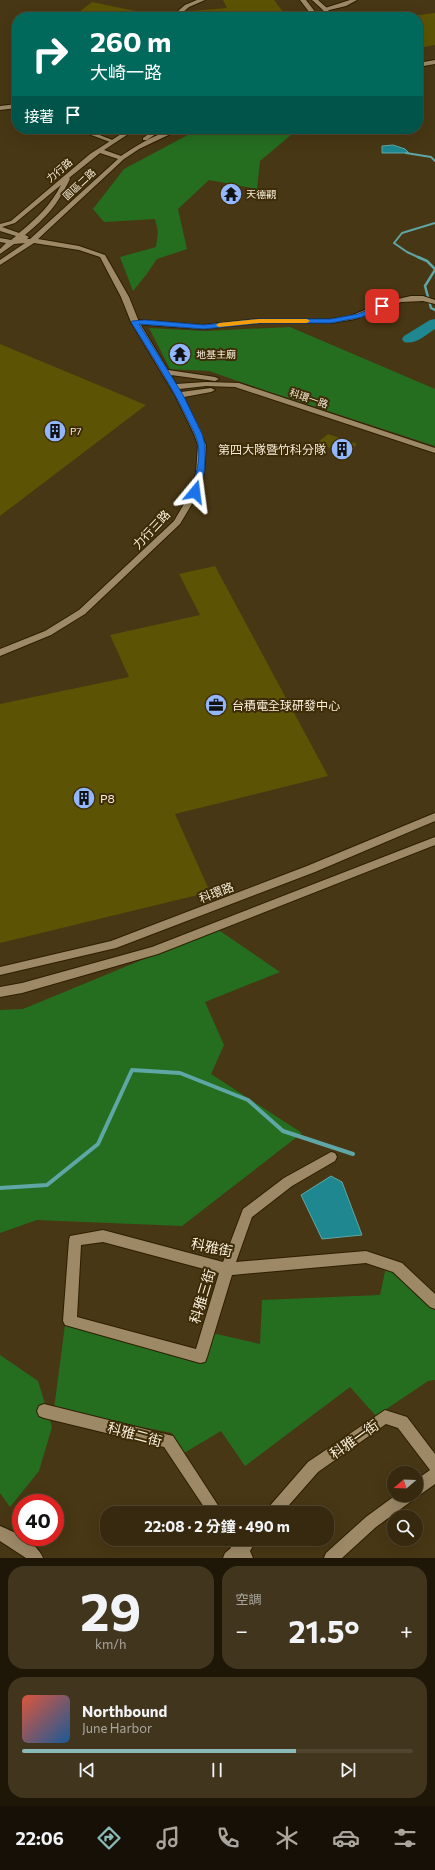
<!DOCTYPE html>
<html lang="zh-TW">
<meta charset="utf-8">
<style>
:root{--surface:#36290f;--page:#41351d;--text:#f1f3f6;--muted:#aaa69e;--line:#50452f;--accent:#8bbbb9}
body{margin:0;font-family:Commissioner,"Noto Sans TC",sans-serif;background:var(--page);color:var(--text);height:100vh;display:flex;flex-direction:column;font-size:15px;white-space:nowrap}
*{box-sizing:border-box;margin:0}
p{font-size:13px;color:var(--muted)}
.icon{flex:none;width:22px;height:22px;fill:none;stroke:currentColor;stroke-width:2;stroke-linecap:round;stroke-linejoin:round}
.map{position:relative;height:1558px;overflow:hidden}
.panel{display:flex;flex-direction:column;gap:8px;padding:8px;background:#1e1708;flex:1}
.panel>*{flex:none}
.hud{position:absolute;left:12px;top:12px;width:411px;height:122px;border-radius:16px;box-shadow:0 4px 16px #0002,0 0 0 1px var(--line);background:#00695c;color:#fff;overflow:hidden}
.needle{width:26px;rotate:251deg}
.controls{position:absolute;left:387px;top:1466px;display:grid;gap:8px}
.controls a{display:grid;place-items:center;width:36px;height:36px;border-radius:50%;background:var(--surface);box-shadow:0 4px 16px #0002,0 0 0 1px var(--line);font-size:20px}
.speed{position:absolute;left:12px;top:1494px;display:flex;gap:8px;font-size:20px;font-weight:700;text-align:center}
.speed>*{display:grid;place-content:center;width:52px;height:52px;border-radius:50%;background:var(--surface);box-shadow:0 4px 16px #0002,0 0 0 1px var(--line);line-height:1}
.speed .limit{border:6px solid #d22;background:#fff;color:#111}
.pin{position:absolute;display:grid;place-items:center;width:34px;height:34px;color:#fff;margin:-17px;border-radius:8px;box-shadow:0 2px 6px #0006}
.me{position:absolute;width:44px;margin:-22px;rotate:16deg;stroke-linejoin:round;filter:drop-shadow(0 0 3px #0008)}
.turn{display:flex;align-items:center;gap:14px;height:84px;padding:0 12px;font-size:18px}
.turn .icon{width:52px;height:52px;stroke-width:2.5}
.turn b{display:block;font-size:28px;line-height:34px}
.then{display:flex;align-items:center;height:38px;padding:0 12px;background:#0003;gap:8px;font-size:15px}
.big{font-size:30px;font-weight:700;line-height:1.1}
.panel .tile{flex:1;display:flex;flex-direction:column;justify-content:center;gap:6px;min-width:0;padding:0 14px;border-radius:16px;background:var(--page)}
.panel .dial{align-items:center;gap:0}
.dial b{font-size:52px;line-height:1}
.song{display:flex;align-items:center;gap:12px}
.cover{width:48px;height:48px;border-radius:6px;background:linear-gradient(135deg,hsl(10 70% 55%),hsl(210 70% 35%))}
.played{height:4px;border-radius:2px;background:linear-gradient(90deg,var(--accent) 70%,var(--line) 70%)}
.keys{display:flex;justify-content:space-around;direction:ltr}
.heat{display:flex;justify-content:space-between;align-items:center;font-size:22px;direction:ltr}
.panel .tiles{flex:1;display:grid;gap:8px;grid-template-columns:1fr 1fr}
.tile:last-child{grid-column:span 2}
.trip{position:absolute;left:100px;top:1506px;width:234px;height:40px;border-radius:16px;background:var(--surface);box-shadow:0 4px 16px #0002,0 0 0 1px var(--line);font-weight:700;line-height:40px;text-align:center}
.menu{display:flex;height:64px;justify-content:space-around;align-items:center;background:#161006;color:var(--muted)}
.menu .icon{width:28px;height:28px}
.menu .selected{color:var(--accent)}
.menu b{font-size:18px;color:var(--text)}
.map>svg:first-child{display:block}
.green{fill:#256e20}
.water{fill:#1e878f;stroke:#5fa6a6}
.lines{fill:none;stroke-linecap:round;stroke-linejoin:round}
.stream-far2{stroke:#5fa6a6;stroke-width:2}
.stream-far1{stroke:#5fa6a6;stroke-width:2.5}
.stream{stroke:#5fa6a6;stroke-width:4}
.river{fill:#1e878f;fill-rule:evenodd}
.building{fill:#5c5304}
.street-casing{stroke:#2e1e00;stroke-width:2}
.secondary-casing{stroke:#2e1e00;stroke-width:2}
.street{fill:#9d8966;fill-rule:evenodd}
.secondary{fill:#9d8966;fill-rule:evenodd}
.route{fill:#1a73e8;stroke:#114b97}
.slow{fill:#f59e0b}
.labels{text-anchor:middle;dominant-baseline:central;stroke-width:4;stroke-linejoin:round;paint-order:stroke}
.far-street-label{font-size:10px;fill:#f8eeda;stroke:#3e2c08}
.far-poi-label{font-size:10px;fill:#f8eeda;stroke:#3e2c08;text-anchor:start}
.poi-label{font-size:12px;fill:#f8eeda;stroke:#3e2c08;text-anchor:start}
.street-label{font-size:12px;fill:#f8eeda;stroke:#3e2c08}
.near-street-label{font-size:14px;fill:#f8eeda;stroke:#3e2c08}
</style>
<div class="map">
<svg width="435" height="1558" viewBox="0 0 435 1558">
<rect width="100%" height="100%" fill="#483714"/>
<g class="green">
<path d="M199,129H298L260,161L257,189L209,180L178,209L187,249L157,259L146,275L133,291L120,257L156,247L158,232L155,219L104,222L93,209L124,169Z"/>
<path d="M290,327L435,389V446L267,391L209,371L170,369L149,328L206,331Z"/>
<path d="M217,929L280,972L205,1002L224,1045L211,1074L302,1133L182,1226L37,1220L0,1233V1010L23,1009Z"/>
<path d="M386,1267L435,1308V1380L428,1381L376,1416L350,1387L245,1466L221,1431L184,1453L172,1433L122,1423V1425L54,1409L65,1325L205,1363L212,1333L260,1344L262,1300L380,1295Z"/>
<path d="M0,1355L38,1381L52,1427L39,1471L10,1507L0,1493Z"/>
</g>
<g class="water">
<path d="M393,145L405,149L409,153H382V146Z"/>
<path d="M331,1176L342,1182L362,1235L322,1239L301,1195Z"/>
</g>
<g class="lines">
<g class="stream-far2">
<path d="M406,153L431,157L435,161"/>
<path d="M420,258L407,252L394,243L402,233L435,223"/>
</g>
<g class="stream-far1">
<path d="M418,257L427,261L435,269"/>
<path d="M435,270L425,286L431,308L435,310"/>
</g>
<path class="stream" d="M0,1188L47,1185L98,1144L132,1070L180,1073L248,1100L283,1131L353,1154"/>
<path class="river" d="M435,319V329C426,335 415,345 404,342L402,339L404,336L430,320Z"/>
</g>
<g class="building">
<path d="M223,0H274L287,17H191V11L227,8Z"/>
<path d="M92,2L145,13L144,17H73Z"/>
<path d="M435,13V45L418,48V15Z"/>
<path d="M0,344L146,405L0,516Z"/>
<path d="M328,434L357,444L346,454L317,443Z"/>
<path d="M215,566L328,776L175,814L210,892L0,943V704L129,677L110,635L200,615L179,574Z"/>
</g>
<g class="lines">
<g class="street-casing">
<g id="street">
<path d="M197,0H205L189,7L177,17H171L185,5Z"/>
<path d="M350,0H357L346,6L325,11L322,9Z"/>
<path d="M17,104V108L0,110V106Z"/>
<path d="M75,129H84L115,141L110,142Z"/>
<path d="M411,296H423L435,300V304L423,301L401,302L355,319L331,323H259L203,329L135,324L131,322L135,320H142L203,325L259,319H331L350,316L385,302Z"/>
<path d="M331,1152L335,1153L337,1157L335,1161L292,1186L252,1217L236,1262L366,1251L402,1263L435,1294V1309L430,1307L393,1272L366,1263L232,1275L207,1357L205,1362L200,1363L65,1325L63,1321L69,1240L70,1236L103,1230L223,1262L243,1209L284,1178ZM103,1242L219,1273L196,1349L77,1317L81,1245Z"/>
<path d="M44,1404L173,1436L223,1513H208L164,1447L44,1418L39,1416L37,1411L39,1406Z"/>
<path d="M385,1410L407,1417L435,1454V1484L421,1494L415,1496L413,1500L376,1527L342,1558H324L326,1553L366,1517L396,1495H416V1480L430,1470L398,1428L386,1424L318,1472L282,1513H266L268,1508L308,1462Z"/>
<path d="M226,1539H257L250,1551L253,1558H223L225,1553L231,1548Z"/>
</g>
</g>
<g class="secondary-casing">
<g id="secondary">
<path d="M300,0H306L319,17H313Z"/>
<path d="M312,0H318L327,8L332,17H326L323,10Z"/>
<path d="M435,60V64L418,67V63Z"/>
<path d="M129,129H136L104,150L121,156C136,146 163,129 181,129L139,149L124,159L38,239L79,246L105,255L129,297L139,322L168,370L215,377L219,379L215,381L171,375L176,384L206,382L239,383L435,448V453L235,387L206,386L179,389L181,392L211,388L215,390L211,392L184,397L206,445L204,473L199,492L180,524L85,614L51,635L0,656V649L45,631L79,610L174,521L191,492L196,473L198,445L194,434L175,395L131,322L121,297L100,257L79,250L34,243L0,265V260L25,243L14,244L0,254V249L6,243L0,242V238L11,240L16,236L0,231V224L11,221L90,154ZM100,153L118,159L30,239H27L29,237L25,235C48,216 57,205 70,179L69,178ZM61,185C51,205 37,218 19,233L2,227L15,223Z"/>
<path d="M156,129H163L147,140H143V138Z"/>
<path d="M435,813V821L315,872L116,948L0,975V967L111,941L307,866Z"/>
<path d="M435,837V845L158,954L22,993L0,997V987L22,983L152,947Z"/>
<path d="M0,1526C15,1532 37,1543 43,1558H26L0,1541Z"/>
</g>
</g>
<use href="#street" class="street"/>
<use href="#secondary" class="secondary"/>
</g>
<path class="route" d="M382,304L384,305V307L362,317L331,323H259L204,329L139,324L183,395L202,434L205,445V456L204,473L198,492L192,494L191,492C195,478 201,460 198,444C196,434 190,425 186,416C170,383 150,353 131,322L132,321L145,320L204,325L259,319H331L358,314Z"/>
<path class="slow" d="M259,319H307L310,321L307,323H259L219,327L216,325L219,323Z"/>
<defs>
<g id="temple-disc" transform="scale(1.15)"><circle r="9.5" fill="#92b7fd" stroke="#3e2c08"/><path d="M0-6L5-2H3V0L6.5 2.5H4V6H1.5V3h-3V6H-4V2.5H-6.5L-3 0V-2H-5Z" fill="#111"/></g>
<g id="building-disc" transform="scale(1.15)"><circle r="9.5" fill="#92b7fd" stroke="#3e2c08"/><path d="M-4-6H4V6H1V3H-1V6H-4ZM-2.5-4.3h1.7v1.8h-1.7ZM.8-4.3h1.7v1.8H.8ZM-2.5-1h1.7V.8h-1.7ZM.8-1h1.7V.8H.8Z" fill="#111"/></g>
<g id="office-disc" transform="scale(1.15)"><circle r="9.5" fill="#92b7fd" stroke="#3e2c08"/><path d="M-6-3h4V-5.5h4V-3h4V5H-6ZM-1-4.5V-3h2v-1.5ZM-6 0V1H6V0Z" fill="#111"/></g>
</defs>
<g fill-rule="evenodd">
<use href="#temple-disc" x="231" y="194"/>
<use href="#temple-disc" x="180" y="354"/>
<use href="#building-disc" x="55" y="431"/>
<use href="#building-disc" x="342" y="449"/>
<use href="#office-disc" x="216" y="705"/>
<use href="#building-disc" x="84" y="798"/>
</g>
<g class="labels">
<g class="far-street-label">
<text transform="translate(59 170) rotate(-40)">力行路</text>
<text transform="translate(79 184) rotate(-43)">園區二路</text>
<text transform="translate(309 398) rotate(19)">科環一路</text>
</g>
<g class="far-poi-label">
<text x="246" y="194">天德觀</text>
<text x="196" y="354">地基主廟</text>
<text x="70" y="431">P7</text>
</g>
<g class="poi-label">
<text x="326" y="449" text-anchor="end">第四大隊暨竹科分隊</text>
<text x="232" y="705">台積電全球研發中心</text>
<text x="100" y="798">P8</text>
</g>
<g class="street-label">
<text transform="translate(151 529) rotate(-47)">力行三路</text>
<text transform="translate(216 892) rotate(-21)">科環路</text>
</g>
<g class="near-street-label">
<text transform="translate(212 1247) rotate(12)">科雅街</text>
<text transform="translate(202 1296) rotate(-73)">科雅三街</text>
<text transform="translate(135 1434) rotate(15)">科雅二街</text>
<text transform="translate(354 1439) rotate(-35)">科雅一街</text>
</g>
</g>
</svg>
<div class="controls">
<a><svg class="needle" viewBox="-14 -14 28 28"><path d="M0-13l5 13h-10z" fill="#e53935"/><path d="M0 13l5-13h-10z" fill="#aaa69e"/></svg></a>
<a><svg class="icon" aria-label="search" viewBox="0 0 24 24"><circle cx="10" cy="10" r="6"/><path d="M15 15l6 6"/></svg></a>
</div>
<div class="speed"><div class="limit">40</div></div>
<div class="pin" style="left:382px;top:306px;background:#d93025"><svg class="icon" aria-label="arrive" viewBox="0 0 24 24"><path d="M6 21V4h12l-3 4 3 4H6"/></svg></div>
<svg class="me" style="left:195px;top:492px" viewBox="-20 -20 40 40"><path d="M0-17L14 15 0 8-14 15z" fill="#1a73e8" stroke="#fff" stroke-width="4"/></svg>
<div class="trip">22:08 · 2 分鐘 · 490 m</div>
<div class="hud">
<div class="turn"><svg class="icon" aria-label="right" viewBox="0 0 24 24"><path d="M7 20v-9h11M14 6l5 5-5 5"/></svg><div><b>260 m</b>大崎一路</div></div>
<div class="then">接著<svg class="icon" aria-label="arrive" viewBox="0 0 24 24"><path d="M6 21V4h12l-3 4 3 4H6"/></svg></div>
</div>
</div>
<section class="panel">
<div class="tiles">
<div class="tile dial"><b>29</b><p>km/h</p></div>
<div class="tile"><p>空調</p>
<div class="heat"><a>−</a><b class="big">21.5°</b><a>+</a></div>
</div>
<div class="tile">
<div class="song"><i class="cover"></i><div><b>Northbound</b><p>June Harbor</p></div></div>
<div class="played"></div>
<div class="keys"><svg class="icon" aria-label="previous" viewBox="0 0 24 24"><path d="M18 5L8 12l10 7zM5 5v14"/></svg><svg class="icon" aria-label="pause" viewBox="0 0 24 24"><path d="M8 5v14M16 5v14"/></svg><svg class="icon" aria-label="next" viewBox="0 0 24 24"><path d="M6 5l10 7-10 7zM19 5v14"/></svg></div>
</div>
</div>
</section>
<nav class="menu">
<b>22:06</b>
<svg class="icon selected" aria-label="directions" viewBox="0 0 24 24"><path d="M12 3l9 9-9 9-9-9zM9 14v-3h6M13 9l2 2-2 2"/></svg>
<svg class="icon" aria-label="music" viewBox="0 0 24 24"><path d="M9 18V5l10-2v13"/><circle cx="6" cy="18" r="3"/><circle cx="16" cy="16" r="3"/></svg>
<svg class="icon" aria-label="phone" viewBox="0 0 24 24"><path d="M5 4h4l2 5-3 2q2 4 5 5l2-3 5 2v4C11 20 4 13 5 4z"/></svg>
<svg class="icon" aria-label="climate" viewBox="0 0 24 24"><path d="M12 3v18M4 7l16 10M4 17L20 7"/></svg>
<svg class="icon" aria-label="car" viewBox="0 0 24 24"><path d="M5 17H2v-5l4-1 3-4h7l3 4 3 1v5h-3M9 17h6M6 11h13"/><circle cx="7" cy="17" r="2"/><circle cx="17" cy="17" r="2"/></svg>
<svg class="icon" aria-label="filters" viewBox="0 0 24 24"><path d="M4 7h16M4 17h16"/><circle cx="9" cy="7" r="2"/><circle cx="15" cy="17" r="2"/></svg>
</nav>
